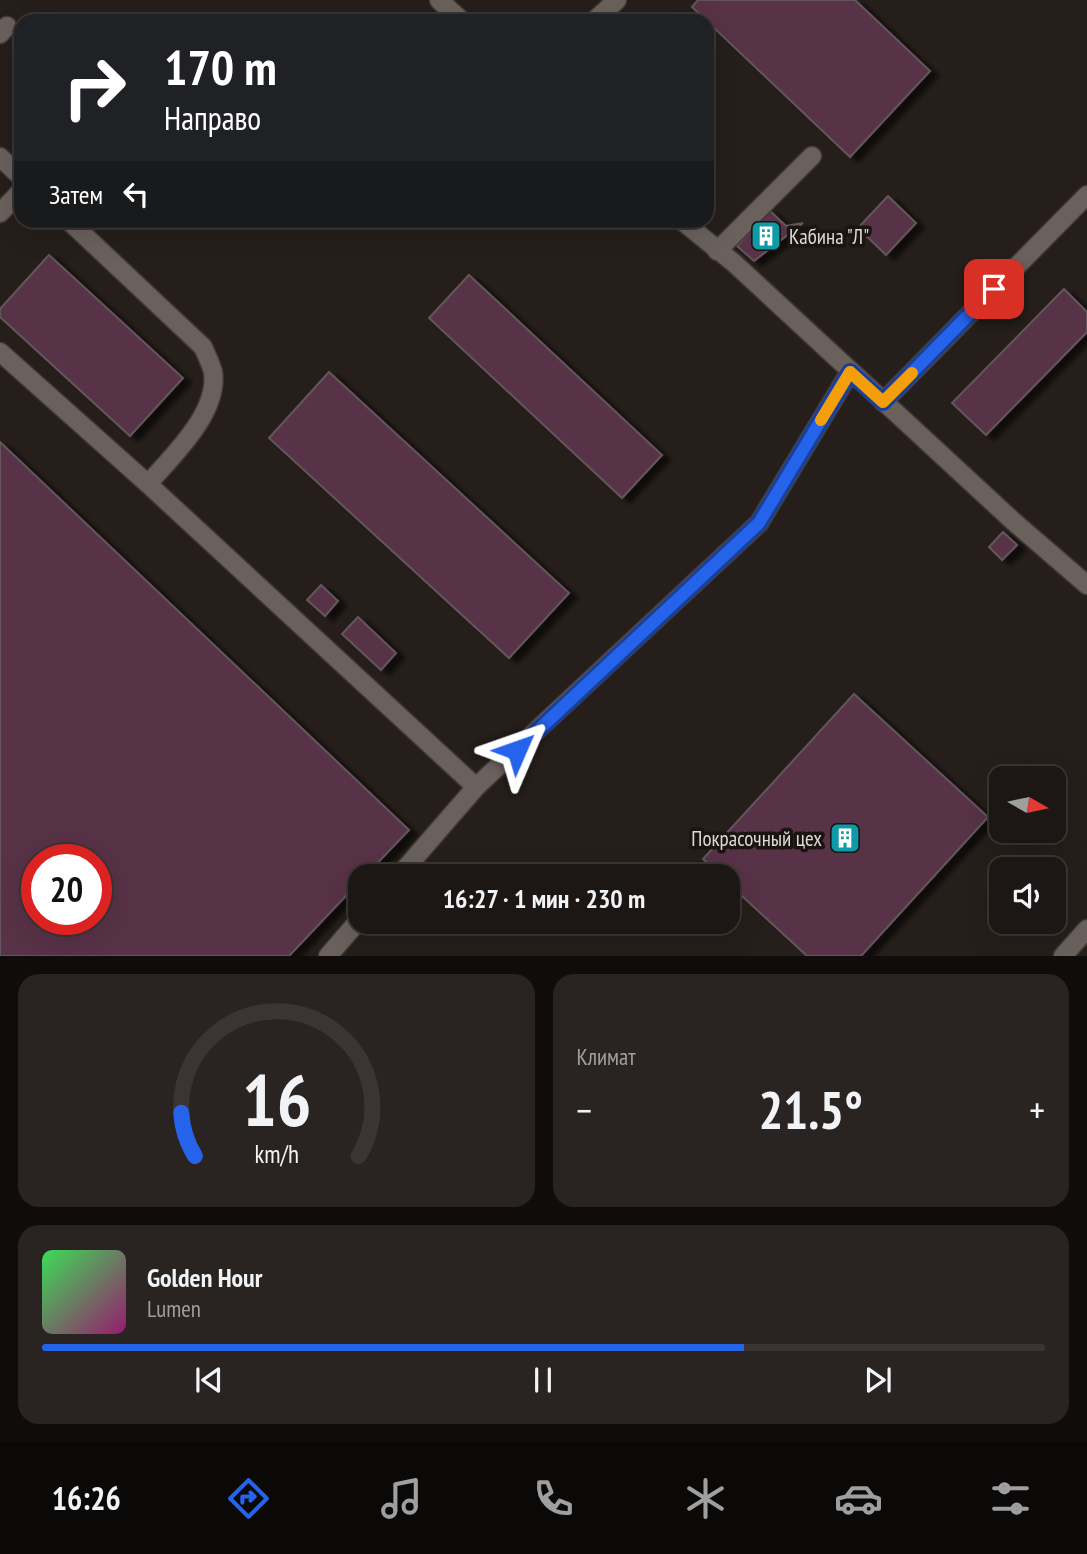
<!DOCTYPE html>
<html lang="ru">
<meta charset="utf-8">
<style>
:root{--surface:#1c1614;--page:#292322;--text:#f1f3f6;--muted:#a09fa0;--line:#3a3534;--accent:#2563eb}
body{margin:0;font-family:"PT Sans Narrow",sans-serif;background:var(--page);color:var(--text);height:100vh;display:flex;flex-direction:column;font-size:26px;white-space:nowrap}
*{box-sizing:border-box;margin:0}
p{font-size:23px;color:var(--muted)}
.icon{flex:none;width:38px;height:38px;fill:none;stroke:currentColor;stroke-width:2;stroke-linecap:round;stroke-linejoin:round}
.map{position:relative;height:956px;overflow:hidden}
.panel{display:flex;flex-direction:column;gap:18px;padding:18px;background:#0f0c0b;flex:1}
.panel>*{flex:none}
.top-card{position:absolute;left:14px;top:14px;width:700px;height:214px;border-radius:21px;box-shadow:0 7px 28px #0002,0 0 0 2px var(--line);background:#202124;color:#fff;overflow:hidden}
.needle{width:46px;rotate:99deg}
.buttons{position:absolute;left:989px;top:766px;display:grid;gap:14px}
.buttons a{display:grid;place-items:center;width:77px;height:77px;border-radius:14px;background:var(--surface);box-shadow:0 7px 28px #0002,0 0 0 2px var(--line);font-size:35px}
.speed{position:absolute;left:21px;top:844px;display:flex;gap:14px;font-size:35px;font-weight:700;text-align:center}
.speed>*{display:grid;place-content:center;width:91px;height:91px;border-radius:50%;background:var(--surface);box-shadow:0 7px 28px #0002,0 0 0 2px var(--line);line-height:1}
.speed .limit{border:10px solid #d22;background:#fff;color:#111}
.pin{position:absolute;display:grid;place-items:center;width:60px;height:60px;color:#fff;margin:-30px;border-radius:14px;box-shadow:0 4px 10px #0006}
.me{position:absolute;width:77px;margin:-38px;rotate:47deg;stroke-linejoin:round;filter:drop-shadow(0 0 5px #0008)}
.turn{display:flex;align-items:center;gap:24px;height:147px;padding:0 35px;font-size:32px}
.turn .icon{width:91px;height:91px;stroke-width:2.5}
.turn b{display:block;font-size:49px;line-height:60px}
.then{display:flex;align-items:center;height:66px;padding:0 35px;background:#0003;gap:14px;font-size:26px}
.big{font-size:52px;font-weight:800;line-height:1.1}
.panel .tile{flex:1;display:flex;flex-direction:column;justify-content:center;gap:10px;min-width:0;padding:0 24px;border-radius:21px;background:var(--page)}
.panel .dial{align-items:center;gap:0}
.dial svg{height:182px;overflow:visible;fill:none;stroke:var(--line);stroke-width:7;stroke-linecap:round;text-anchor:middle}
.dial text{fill:var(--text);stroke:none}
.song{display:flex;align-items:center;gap:21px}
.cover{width:84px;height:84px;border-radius:10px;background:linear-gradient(135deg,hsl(130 70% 55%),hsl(320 70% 35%))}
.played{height:7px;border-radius:4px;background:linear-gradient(90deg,var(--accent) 70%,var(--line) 70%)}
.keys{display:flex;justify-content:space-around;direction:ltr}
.heat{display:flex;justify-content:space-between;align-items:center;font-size:38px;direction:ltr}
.panel .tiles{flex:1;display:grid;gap:18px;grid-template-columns:1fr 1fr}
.tile:last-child{grid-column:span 2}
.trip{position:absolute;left:348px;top:864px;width:392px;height:70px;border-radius:21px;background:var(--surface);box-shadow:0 7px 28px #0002,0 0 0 2px var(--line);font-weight:800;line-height:70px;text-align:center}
.tab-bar{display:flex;height:112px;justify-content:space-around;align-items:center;background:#0b0908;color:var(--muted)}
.tab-bar .icon{width:49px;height:49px}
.tab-bar .active{color:var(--accent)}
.tab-bar b{font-size:32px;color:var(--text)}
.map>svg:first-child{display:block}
.building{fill:#593246;stroke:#60575b;stroke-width:2;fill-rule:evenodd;filter:url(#shadow)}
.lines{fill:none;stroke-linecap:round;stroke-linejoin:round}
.minor-casing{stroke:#403a37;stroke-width:21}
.minor{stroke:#6a615d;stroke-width:18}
.route-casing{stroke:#184099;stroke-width:18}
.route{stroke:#2563eb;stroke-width:12}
.slow{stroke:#f59e0b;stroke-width:12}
.labels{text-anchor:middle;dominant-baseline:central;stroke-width:7;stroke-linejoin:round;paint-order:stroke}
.poi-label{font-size:21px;fill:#ded9d7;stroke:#1b1411;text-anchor:start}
</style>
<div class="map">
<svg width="1087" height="956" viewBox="0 0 1087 956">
<defs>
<filter id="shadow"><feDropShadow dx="8" dy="4.5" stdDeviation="2" flood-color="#0009"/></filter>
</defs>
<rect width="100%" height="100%" fill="#251e1a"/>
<g class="building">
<path d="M698,0H855L930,71L850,157L692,7Z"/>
<path d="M888,196L916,223L886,255L858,228Z"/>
<path d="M769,210L786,226L803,223L754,261L737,246Z"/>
<path d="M49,255L183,378L130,436L0,317V309Z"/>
<path d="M469,275L662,455L622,498L429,318Z"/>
<path d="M1064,289L1087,312V332L986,435L952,403Z"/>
<path d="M329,372L569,593L509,658L269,438Z"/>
<path d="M0,442L409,830L364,877H360V881L289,956H0ZM37,859H96V919H37Z"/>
<path d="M1003,532L1017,545L1002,560L989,547Z"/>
<path d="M321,585L338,601L325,616L307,600Z"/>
<path d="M358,617L396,653L381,670L342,634Z"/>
<path d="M854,694L988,817L861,956H807L728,883V877H722L703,859Z"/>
</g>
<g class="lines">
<g class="minor-casing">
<g id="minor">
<path d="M439,0L462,21"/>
<path d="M594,21L617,0"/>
<path d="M0,34L7,26"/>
<path d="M0,157L21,177"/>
<path d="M0,213L21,191"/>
<path d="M68,220L203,347C206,354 211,364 213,372C219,413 172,456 148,484L476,787"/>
<path d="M681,220L734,263L1013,521L1087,585"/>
<path d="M717,251L812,156"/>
<path d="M0,352L148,484"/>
<path d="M883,402L1087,195"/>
<path d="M398,877L476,787L759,523L850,372"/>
<path d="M328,956L360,919"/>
<path d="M1063,956L1087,929"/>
</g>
</g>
<use href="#minor" class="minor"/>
</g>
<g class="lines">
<g class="route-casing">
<path id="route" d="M517,750L759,523L850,372L883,402L994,289"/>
</g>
<use href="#route" class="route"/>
<path class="slow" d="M821,420L850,372L883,402L912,373"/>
</g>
<defs>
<g id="building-square" transform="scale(1.575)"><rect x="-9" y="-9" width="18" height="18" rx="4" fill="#0f9aa8" stroke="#1b1411"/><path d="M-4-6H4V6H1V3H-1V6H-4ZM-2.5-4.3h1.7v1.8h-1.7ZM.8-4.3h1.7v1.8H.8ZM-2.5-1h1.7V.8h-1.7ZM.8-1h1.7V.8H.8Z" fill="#fff"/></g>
</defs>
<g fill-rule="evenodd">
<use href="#building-square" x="766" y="236"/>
<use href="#building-square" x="845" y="838"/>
</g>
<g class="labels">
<g class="poi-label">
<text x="789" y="236">Кабина "Л"</text>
<text x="822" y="838" text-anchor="end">Покрасочный цех</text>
</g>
</g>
</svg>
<div class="buttons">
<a><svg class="needle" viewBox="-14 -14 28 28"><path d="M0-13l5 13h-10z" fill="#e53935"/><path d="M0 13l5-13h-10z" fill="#a09fa0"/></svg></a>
<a><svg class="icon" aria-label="sound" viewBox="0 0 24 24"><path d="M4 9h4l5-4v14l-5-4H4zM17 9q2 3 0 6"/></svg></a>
</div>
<div class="speed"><div class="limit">20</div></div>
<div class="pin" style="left:994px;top:289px;background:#d93025"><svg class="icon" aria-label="arrive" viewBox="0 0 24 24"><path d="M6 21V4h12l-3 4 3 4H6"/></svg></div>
<svg class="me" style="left:517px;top:750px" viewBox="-20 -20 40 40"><path d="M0-17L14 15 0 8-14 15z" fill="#2563eb" stroke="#fff" stroke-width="4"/></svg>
<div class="trip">16:27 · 1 мин · 230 m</div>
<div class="top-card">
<div class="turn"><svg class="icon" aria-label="right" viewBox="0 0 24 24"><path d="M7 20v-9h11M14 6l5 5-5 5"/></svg><div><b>170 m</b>Направо</div></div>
<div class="then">Затем<svg class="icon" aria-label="left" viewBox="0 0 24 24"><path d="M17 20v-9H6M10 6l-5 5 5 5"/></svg></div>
</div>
</div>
<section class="panel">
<div class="tiles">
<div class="tile dial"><svg viewBox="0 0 100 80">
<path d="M14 69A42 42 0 1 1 86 69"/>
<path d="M14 69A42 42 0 0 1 8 50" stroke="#2563eb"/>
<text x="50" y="56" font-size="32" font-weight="700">16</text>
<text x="50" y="72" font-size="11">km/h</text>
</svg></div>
<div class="tile"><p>Климат</p>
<div class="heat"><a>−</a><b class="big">21.5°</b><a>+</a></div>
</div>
<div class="tile">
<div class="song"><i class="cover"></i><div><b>Golden Hour</b><p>Lumen</p></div></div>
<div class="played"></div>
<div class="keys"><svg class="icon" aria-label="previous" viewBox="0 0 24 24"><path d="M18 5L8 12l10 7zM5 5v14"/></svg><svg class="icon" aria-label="pause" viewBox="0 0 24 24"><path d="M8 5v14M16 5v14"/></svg><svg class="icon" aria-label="next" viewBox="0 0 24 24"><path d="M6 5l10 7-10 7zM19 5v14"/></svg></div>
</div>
</div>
</section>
<nav class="tab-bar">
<b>16:26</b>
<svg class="icon active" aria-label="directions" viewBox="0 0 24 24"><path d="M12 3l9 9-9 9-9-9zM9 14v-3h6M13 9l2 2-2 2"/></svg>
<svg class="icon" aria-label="music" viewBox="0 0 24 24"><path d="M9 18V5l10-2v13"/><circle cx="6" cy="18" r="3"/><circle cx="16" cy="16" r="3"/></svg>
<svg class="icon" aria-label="phone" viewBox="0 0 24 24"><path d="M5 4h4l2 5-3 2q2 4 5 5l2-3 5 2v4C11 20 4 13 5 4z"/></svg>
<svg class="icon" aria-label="climate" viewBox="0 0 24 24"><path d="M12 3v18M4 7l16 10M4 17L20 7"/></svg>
<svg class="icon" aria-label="car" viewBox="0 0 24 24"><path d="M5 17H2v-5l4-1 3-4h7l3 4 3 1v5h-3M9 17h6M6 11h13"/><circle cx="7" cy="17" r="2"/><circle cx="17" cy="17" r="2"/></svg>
<svg class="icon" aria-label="filters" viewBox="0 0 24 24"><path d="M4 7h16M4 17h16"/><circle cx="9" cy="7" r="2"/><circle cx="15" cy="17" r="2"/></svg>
</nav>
